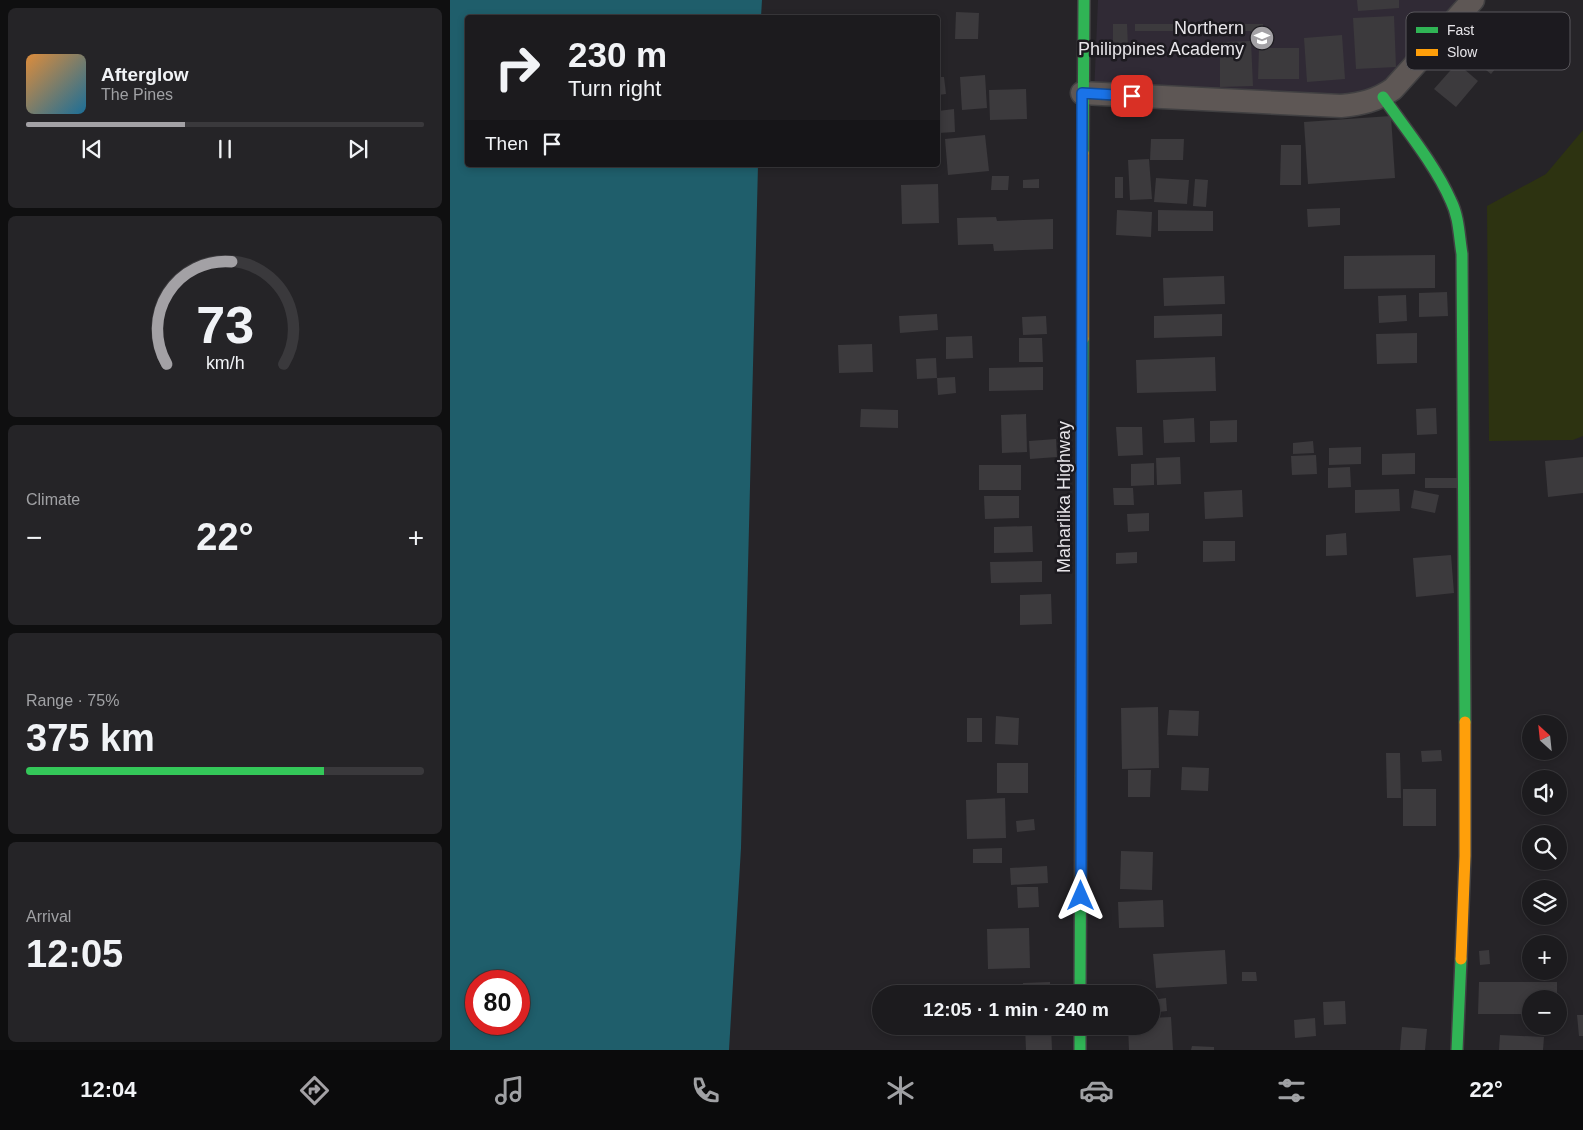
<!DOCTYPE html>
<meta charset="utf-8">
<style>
:root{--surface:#1c1b1e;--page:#252427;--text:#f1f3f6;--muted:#a0a1a4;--line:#3a393c;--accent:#a3a1a5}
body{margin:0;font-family:Helvetica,sans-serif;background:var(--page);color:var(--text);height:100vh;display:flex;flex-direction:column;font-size:19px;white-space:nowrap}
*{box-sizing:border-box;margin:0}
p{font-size:16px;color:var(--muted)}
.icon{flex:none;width:28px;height:28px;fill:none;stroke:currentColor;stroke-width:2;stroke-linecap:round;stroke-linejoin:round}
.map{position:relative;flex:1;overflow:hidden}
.sheet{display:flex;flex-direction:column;gap:8px;padding:8px;background:#0f0f10;width:450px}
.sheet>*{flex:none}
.top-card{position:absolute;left:15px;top:15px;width:475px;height:152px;border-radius:5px;box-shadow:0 2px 8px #0003,0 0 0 1px var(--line);background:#1c1b1e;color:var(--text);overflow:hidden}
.needle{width:32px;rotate:333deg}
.buttons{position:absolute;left:1072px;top:715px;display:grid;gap:10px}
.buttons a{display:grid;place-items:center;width:45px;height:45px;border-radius:50%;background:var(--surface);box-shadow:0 2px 8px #0003,0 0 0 1px var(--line);font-size:25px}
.speed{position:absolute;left:15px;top:970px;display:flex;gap:10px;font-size:25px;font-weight:700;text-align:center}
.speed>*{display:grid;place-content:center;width:65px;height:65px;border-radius:50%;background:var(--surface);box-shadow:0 2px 8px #0003,0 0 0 1px var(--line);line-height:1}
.speed .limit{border:8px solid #d22;background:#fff;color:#111}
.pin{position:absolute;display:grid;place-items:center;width:42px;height:42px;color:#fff;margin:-21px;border-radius:10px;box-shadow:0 2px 8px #0006}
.me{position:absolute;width:55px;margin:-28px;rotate:0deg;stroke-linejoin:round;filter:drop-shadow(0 0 4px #0008)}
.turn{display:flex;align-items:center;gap:18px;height:105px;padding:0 20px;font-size:22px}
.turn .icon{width:65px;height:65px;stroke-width:2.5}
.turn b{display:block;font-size:35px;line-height:42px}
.then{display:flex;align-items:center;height:48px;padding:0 20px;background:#0003;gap:10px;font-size:19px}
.big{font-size:38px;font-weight:700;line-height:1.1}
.sheet .widget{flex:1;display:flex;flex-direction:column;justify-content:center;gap:8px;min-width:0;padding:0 18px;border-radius:8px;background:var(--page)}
.sheet .dial{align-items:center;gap:0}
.dial svg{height:130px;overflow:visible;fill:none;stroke:var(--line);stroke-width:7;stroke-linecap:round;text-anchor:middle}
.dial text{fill:var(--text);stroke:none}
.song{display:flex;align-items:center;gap:15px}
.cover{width:60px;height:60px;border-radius:8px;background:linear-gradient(135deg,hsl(30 70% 55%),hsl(200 70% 35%))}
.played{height:5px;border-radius:2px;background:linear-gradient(90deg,var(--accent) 40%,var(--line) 40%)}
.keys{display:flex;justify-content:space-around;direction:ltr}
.heat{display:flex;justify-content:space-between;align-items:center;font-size:28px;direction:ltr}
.charge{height:8px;border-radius:4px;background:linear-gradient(90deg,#34c759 75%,var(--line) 0)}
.trip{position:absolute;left:422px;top:985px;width:288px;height:50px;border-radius:25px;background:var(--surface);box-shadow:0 2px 8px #0003,0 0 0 1px var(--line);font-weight:700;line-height:50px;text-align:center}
.tab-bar{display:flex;height:80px;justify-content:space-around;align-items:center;background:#0b0b0c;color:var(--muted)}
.tab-bar .icon{width:35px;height:35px}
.tab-bar .current{color:var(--accent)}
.tab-bar b{font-size:22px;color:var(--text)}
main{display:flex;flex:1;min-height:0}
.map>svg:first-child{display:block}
.built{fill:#302a35}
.green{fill:#2d3311}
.water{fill:#1f5e6b;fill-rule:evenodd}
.building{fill:#3c3a3d}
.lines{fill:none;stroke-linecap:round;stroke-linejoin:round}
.street-casing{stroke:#414042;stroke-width:25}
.fast-casing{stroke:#414042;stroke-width:14}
.slow-casing{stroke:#414042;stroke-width:14}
.street{stroke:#5e5755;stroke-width:22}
.fast{stroke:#30b455;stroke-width:11}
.slow{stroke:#ff9f0a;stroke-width:11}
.route-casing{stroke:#114b97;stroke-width:12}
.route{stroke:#1a73e8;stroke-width:9}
.labels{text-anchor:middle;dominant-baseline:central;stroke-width:5;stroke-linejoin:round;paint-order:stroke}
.poi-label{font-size:18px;fill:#e7e5e9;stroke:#1c1a1f;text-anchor:end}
.street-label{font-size:18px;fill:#e7e5e9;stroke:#1c1a1f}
.key{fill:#1c1a1f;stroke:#59575c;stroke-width:1}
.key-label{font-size:14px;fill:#e7e5e9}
</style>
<main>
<section class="sheet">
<div class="widget">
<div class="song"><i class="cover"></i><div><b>Afterglow</b><p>The Pines</p></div></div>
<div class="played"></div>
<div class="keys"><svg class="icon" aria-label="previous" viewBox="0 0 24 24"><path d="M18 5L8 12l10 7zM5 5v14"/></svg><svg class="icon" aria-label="pause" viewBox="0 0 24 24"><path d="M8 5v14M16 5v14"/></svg><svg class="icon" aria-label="next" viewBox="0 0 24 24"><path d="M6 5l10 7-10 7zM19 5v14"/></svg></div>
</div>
<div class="widget dial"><svg viewBox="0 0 100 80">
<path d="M14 69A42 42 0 1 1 86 69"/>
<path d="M14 69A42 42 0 0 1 54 6" stroke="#a3a1a5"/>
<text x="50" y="56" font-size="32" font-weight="700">73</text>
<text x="50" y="72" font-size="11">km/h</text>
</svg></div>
<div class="widget"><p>Climate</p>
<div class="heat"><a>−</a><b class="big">22°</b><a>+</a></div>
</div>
<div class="widget"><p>Range · 75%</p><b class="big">375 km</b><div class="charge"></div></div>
<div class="widget"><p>Arrival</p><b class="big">12:05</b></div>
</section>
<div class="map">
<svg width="1133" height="1050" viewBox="0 0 1133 1050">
<rect width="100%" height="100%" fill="#262428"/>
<path class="built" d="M648,0H1009L944,77L920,96L644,94Z"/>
<path class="green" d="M1133,130V436L1123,440L1039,441L1037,206L1096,174Z"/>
<path class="water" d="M0,0H312L311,17L18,18V165H308L291,848L279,1050H0ZM26,981H69V1024H26Z"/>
<g class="building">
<path d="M907,0H949V8L908,11Z"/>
<path d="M506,12L529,13L528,39H505Z"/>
<path d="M944,16L946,67L906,69L903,18Z"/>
<path d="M663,24H677L678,47L663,48Z"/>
<rect x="685" y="24" width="128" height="7"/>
<path d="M892,35L895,79L857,82L854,38Z"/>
<path d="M1038,38L1058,54L1041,74L1021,58Z"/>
<path d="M801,41L803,86L770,87V42Z"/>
<path d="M809,48H849V79H808Z"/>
<path d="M1007,63L1028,81L1006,107L984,89Z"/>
<path d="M535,75L537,108L512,110L510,77Z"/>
<path d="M488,77H494L496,94L488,95Z"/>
<path d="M576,89L577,119L540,120L539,90Z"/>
<path d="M504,109L505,132L488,133V111Z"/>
<path d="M941,116L945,178L858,184L854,122Z"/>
<path d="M535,135L539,171L498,175L495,139Z"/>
<path d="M701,139H734L733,160H700Z"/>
<path d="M831,145H851V185H830Z"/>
<path d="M699,159L702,199L680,200L678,160Z"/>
<path d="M542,176H559L558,190H541Z"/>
<rect x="665" y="177" width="8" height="21"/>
<path d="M706,178L739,180L737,204L704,202Z"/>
<path d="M589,179V188H573V180Z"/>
<path d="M745,179L758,180L756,207L743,206Z"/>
<path d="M488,184L489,223L452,224L451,185Z"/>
<path d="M890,208V225L858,227L857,209Z"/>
<path d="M667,210L702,212L701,237L666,235Z"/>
<path d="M708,210L763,211V231H708Z"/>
<path d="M546,217L547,221L603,219V249L544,251L543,244L508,245L507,218Z"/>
<path d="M985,255V288L894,289V256Z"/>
<path d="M774,276L775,304L714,306L713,278Z"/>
<path d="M997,292L998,316L969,317V293Z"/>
<path d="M956,295L957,321L929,323L928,296Z"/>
<path d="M487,314L488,330L450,333L449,316Z"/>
<path d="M772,314V336L704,338V316Z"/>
<path d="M596,316L597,334L573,335L572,317Z"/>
<path d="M967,333V363L927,364L926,334Z"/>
<path d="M522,336L523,358L496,359V337Z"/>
<path d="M569,338H592L593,362H569Z"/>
<path d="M422,344L423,372L389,373L388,345Z"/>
<path d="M765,357L766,391L687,393L686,360Z"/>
<path d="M486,358L487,378L467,379L466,359Z"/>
<path d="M593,367V390L539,391V368Z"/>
<path d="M505,377L506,393L488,395L487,378Z"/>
<path d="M986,408L987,434L967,435L966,409Z"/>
<path d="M411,409L448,410V428L410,427Z"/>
<path d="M576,414L577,452L552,453L551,415Z"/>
<path d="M744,418L745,442L714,443L713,420Z"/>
<path d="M787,420V442L760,443V421Z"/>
<path d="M666,427H692L693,455L668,456Z"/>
<path d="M606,439L607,457L580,459L579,441Z"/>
<path d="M863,441L864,453L843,454V443Z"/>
<path d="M911,447V464L879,465V448Z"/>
<path d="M965,453V474L932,475V454Z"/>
<path d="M866,455L867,474L842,475L841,456Z"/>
<path d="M730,457L731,484L707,485L706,458Z"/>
<path d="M1133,457V493L1098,497L1095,461Z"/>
<path d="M704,463V485L681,486V464Z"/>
<rect x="529" y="465" width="42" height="25"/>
<path d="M900,467L901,487L878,488V468Z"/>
<rect x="975" y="478" width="35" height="10"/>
<path d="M663,488H683L684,505H664Z"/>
<path d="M949,489L950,511L905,513V490Z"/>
<path d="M792,490L793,517L755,519L754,492Z"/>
<path d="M964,490L989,495L985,513L961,508Z"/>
<path d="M534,496H569V518L535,519Z"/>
<path d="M699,513V531L678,532L677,514Z"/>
<path d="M582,526L583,552L544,553V527Z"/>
<path d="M896,533L897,555L876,556V535Z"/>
<path d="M753,541H785V561L753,562Z"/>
<path d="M687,552V563L666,564V553Z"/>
<path d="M1001,555L1004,593L966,597L963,558Z"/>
<path d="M592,561V582L541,583L540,562Z"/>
<path d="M601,594L602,624L570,625V595Z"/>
<path d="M708,707L709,768L672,769L671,708Z"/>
<path d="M719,710L749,711L748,736L717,735Z"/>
<path d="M546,716L569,718L568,745L545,744Z"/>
<rect x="517" y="718" width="15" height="24"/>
<path d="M991,750L992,761L972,762L971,751Z"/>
<path d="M936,753H950L951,798H937Z"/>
<rect x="547" y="763" width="31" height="30"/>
<path d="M732,767L759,768L758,791L731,790Z"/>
<path d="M678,770H701L700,797H678Z"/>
<rect x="953" y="789" width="33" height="37"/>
<path d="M555,798L556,838L517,839L516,800Z"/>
<path d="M584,819L585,830L567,832L566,821Z"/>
<path d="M552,848V863H523V849Z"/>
<path d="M671,851L703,852L702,890L670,889Z"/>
<path d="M597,866L598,883L561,885L560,868Z"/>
<path d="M567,887H588L589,907L568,908Z"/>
<path d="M713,900L714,927L669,928L668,902Z"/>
<path d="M579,928L580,968L538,969L537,929Z"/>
<path d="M775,950L777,984L706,988L703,954Z"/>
<path d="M1039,950L1040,964L1030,965L1029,951Z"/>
<path d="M792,972H806L807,981H792Z"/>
<path d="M600,982V994H574L573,983Z"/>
<path d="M1029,982H1107V999H1081V1014H1028Z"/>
<path d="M550,986V994H532V987Z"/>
<path d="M716,998L717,1011L701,1013V1000Z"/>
<path d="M895,1001L896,1024L874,1025L873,1002Z"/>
<path d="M1127,1015H1133V1036H1129Z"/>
<path d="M721,1017L723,1050H679L678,1026H701V1018Z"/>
<path d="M865,1018L866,1036L845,1038L844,1020Z"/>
<path d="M575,1026H601L602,1050H576Z"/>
<path d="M952,1027L977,1029L975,1050H950Z"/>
<path d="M1050,1035L1094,1037L1093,1050H1049Z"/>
<path d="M742,1046L764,1047V1050H741Z"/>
</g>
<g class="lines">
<g class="street-casing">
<path id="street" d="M632,93L891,106C911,104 926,101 943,89L1023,0"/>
</g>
<g class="fast-casing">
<g id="fast">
<path d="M933,97C955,128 986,166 1001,201C1009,217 1009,236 1012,254L1015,722"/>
<path d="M633,153L634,0"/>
<path d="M630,994L633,339"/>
<path d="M630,1026V1050"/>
<path d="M1007,1050L1011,959"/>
</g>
</g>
<g class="slow-casing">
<g id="slow">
<path d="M633,339V153"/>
<path d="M1011,959L1015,856V722"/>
</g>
</g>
<use href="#street" class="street"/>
<use href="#fast" class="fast"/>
<use href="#slow" class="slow"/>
</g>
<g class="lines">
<g class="route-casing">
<path id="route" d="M631,896L632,93L682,96"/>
</g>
<use href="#route" class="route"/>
</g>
<defs>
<g id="school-disc" transform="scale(1.25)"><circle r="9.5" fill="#a3a1a5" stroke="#1c1a1f"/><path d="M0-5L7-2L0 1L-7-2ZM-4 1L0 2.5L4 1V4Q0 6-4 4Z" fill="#fff"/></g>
</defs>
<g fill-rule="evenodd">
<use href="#school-disc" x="812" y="38"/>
</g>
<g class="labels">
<g class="poi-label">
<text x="794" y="28">Northern<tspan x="794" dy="21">Philippines Academy</tspan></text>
</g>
<g class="street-label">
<text transform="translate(614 497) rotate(-90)">Maharlika Highway</text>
</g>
</g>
<rect x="956" y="12" width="164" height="58" rx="8" class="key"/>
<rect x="966" y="27" width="22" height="6" fill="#30b455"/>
<rect x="966" y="49" width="22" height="7" fill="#ff9f0a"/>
<g class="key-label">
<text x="997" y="35">Fast</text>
<text x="997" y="57">Slow</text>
</g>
</svg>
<div class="buttons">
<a><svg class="needle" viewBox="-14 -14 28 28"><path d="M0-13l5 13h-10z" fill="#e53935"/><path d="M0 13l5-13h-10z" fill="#a0a1a4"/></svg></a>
<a><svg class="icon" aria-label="sound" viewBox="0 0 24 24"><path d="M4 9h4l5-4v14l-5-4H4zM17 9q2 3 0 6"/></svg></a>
<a><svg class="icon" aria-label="search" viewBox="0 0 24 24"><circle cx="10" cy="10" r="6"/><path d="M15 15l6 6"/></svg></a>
<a><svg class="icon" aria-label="layers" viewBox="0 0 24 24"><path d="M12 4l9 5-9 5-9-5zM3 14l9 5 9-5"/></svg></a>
<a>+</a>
<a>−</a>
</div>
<div class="speed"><div class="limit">80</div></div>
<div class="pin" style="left:682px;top:96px;background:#d93025"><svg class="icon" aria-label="arrive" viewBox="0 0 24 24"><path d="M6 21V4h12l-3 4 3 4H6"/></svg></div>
<svg class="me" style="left:631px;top:896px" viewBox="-20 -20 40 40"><path d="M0-17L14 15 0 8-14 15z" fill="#1a73e8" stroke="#fff" stroke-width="4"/></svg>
<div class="trip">12:05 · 1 min · 240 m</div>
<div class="top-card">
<div class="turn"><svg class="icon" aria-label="right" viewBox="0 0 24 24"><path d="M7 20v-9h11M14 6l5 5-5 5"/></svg><div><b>230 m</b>Turn right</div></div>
<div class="then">Then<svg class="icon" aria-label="arrive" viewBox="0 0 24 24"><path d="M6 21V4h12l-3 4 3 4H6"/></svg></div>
</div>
</div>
</main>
<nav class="tab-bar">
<b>12:04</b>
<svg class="icon current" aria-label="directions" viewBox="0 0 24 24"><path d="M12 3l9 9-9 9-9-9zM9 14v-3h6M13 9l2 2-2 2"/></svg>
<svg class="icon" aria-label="music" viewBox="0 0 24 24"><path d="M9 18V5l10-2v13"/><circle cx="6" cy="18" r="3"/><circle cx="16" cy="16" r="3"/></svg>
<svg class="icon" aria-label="phone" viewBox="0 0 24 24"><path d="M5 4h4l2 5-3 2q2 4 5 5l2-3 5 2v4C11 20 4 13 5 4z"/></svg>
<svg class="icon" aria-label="climate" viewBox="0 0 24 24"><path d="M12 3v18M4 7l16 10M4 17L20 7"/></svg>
<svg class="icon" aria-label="car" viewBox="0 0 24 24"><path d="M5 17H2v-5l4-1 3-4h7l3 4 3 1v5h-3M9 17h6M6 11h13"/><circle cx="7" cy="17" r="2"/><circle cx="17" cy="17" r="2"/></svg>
<svg class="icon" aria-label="filters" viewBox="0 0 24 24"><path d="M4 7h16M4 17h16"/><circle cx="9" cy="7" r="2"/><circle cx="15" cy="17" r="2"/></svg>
<b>22°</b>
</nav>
